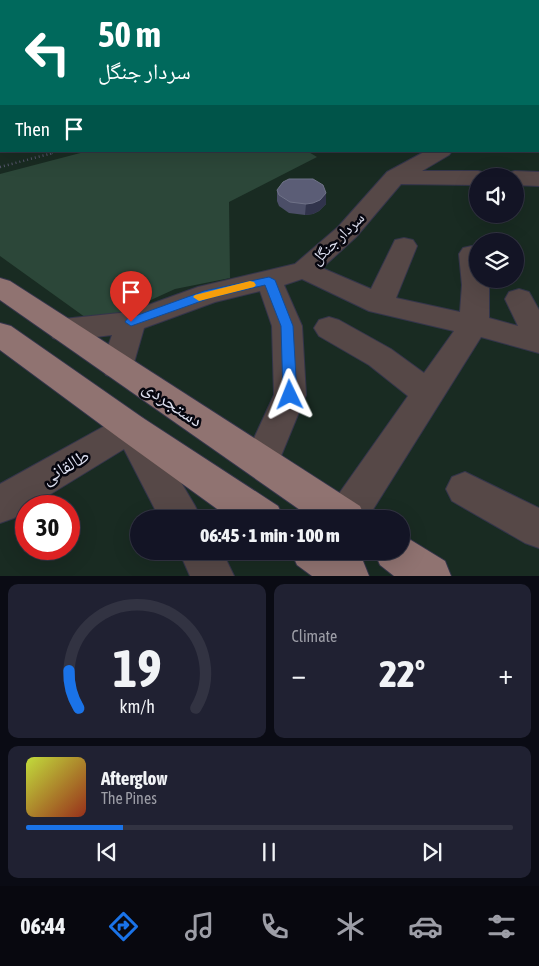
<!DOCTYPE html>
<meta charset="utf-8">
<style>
:root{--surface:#131425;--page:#202132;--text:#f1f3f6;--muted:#9d9ea7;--line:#323342;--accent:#1a73e8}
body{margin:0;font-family:"Asap Condensed","Noto Naskh Arabic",sans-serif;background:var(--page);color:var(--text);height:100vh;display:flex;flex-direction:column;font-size:19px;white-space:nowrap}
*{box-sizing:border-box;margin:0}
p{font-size:16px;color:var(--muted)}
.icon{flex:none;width:28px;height:28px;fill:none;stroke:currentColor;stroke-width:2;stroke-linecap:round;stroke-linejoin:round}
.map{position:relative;height:576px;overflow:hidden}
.details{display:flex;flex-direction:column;gap:8px;padding:8px;background:#0a0b14;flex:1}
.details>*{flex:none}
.banner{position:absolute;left:0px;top:0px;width:540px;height:152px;box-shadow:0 5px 20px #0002,0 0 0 1px var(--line);background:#00695c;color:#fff;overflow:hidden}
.controls{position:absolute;left:469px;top:168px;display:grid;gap:10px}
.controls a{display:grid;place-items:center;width:55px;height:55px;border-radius:50%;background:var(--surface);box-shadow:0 5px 20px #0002,0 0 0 1px var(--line);font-size:25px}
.speed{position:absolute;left:15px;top:495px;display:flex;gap:10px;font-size:25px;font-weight:700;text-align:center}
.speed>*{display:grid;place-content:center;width:65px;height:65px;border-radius:50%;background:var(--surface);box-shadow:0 5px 20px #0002,0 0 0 1px var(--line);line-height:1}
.speed .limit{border:8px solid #d22;background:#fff;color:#111}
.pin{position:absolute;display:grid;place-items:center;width:42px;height:42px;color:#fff;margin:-51px -21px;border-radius:50% 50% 50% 0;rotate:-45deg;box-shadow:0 0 5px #0007}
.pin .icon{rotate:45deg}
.me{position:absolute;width:55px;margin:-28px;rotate:358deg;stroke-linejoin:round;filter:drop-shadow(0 0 4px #0008)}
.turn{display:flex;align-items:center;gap:18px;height:105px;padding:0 15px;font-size:22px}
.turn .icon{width:65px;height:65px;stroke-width:2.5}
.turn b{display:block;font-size:35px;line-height:42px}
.then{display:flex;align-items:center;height:48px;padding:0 15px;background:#0003;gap:10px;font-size:19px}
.big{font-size:38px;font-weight:800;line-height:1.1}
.details .card{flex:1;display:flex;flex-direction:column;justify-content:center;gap:8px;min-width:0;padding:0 18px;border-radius:10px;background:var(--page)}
.details .dial{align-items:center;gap:0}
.dial svg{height:130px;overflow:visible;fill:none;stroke:var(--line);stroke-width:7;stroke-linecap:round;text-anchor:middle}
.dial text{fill:var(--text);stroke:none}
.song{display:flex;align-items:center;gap:15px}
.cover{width:60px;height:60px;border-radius:8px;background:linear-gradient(135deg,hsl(70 70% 55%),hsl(10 70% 35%))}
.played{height:5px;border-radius:2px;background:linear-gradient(90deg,var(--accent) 20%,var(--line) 20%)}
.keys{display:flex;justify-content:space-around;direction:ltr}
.heat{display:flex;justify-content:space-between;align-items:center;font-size:28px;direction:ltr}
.details .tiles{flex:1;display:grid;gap:8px;grid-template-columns:1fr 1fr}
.card:last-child{grid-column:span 2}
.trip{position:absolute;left:130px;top:510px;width:280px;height:50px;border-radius:25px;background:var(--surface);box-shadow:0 5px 20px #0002,0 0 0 1px var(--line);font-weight:800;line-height:50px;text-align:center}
.tab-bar{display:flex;height:80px;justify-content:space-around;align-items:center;background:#08080f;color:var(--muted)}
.tab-bar .icon{width:35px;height:35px}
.tab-bar .current{color:var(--accent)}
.tab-bar b{font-size:22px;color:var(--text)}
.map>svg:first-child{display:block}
.green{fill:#192b22;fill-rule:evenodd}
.forest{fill:#2c4739}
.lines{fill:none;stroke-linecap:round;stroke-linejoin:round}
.minor-casing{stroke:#34354b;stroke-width:2}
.major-casing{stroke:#34354b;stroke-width:2}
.path-far1{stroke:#55566b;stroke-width:2;stroke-dasharray:0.5 2;stroke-linecap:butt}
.path{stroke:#55566b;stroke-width:2.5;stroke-dasharray:1 3;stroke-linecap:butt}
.minor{fill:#564847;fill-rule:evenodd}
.major{fill:#907371;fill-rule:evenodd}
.wall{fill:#4b4e67}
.shaded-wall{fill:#30334b}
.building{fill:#5b5d76;stroke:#6f7288}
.route{fill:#1a73e8;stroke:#114b97}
.slow{fill:#f59e0b}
.labels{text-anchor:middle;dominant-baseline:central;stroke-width:5;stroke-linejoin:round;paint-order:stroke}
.street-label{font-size:16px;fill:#dcdeee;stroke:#06060f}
.near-street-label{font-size:19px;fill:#dcdeee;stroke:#06060f}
</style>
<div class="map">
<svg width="539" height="576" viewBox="0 0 539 576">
<rect width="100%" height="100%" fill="#191a31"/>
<path class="green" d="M0,0H539V576H0ZM1,1H539V151H1ZM478,176H515V214H478ZM478,241H515V279H478ZM26,506H69V549H26ZM139,519H401V551H139Z"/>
<g class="forest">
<path d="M297,0H496L296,1Z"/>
<path d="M88,151H307L317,157L229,202L230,278L175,289L96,325L0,256V174Z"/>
</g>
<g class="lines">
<g class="minor-casing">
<g id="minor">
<rect x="174" y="0" width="21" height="1"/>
<rect x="519" y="0" width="14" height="1"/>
<rect x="0" y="125" width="1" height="12"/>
<path d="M426,151H452L449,155L422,171H478L486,173L488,176H478V185L401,184L356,237L322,268L371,289L395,240L404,238L413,240L417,246L396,298L460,312L462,285L459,254L463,248L472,246L478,247V279H489V318L518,326L505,299L509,292L519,289L529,292L539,310V353L481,337L367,519L325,518L331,505L408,396L369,365L319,336L314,328L319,320L329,317L339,320L391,349L424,373L454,331L369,311L302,279L284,285L302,326L306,395L274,473L261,478L248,473L243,462L274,395L272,326L260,291L215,302L144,328L133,366L128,375L117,378L106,375L101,366L112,335L63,341L53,338L48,330L53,322L63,319L129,312L198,287L295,264L338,227L387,172Z"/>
<path d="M515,171L539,172V186L515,185V176H505L507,173Z"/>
<path d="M131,413L143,418L195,506L201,519H160L124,449L31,506H26V509L14,518L0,523V484L119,418Z"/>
<path d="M465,472L539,508V548L525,543L452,501L446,489L452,477Z"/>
<path d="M179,551H222L234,576H190Z"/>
</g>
</g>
<g class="major-casing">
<g id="major">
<path d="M0,278L10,281L360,506L366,519H313L0,300Z"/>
<path d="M0,323L11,326L143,418L278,506L284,519H231L119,438L0,350Z"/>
<path d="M401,534L445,561L451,576H394L380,565L374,551H401Z"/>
<path d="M291,551H348L363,561L369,576H312L297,565Z"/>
</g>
</g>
<path class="path-far1" d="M50,154L53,153"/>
<path class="path" d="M0,167L53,153"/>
<use href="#minor" class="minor"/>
<use href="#major" class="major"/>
</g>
<path class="wall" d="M277,190L326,193V204L319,211L313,214L305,215L289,213L279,206L277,201Z"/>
<path class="shaded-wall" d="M326,193V204L319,211L313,214L305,215L306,204Z"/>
<path class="building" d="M289,179H313L323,185L326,193L320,200L313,203L306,204L290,202L279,195L277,190L283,182Z"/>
<path class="route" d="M269,277L275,280L293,326L297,395L295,399L290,400L285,399L283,395L281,326L265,285L210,298L131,326L125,322L127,319L204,291Z"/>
<path class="slow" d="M250,281L254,282L256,285L254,287L199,301L193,297L195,295Z"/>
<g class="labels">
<g class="street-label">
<text transform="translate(337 238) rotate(-44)">سردار جنگل</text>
</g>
<g class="near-street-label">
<text transform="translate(173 403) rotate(34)">دستجردی</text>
<text transform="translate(65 466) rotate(-30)">طالقانی</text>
</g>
</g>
</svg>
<div class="controls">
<a><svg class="icon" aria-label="sound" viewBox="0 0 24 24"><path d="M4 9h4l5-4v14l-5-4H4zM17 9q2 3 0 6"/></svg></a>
<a><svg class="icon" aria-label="layers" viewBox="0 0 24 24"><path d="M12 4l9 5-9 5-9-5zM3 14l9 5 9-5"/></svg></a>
</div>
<div class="speed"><div class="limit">30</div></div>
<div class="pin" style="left:131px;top:322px;background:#d93025"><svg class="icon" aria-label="arrive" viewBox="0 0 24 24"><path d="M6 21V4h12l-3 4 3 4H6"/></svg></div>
<svg class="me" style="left:290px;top:395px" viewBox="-20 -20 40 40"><path d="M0-17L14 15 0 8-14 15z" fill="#1a73e8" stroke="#fff" stroke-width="4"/></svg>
<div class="trip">06:45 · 1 min · 100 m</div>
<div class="banner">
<div class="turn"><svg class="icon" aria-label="left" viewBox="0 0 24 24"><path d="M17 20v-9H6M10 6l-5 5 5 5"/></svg><div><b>50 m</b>سردار جنگل</div></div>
<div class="then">Then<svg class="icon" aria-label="arrive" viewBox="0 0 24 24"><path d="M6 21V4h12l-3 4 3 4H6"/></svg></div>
</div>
</div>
<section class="details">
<div class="tiles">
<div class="card dial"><svg viewBox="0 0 100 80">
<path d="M14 69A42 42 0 1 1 86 69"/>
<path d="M14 69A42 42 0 0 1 8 46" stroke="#1a73e8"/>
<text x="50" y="56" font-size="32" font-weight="700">19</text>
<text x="50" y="72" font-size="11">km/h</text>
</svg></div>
<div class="card"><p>Climate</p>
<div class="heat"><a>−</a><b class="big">22°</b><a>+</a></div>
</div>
<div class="card">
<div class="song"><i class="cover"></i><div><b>Afterglow</b><p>The Pines</p></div></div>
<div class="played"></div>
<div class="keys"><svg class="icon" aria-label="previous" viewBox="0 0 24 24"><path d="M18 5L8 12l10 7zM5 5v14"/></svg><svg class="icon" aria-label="pause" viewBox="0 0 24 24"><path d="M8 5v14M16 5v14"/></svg><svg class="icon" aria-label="next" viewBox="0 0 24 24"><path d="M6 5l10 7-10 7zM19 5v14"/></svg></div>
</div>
</div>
</section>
<nav class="tab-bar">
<b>06:44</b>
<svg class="icon current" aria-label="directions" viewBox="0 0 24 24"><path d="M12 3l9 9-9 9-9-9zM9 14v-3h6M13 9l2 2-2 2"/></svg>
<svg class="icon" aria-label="music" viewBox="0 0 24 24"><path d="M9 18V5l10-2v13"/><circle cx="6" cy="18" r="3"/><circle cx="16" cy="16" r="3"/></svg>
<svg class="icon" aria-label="phone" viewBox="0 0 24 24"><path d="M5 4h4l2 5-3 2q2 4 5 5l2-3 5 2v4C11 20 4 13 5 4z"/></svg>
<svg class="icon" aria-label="climate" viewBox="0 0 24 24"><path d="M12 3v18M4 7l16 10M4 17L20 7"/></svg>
<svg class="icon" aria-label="car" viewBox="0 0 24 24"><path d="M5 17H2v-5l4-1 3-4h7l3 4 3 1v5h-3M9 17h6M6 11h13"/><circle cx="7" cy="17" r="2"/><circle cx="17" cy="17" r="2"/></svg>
<svg class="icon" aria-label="filters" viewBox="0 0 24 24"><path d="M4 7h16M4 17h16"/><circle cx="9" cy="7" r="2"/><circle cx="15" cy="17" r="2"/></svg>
</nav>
